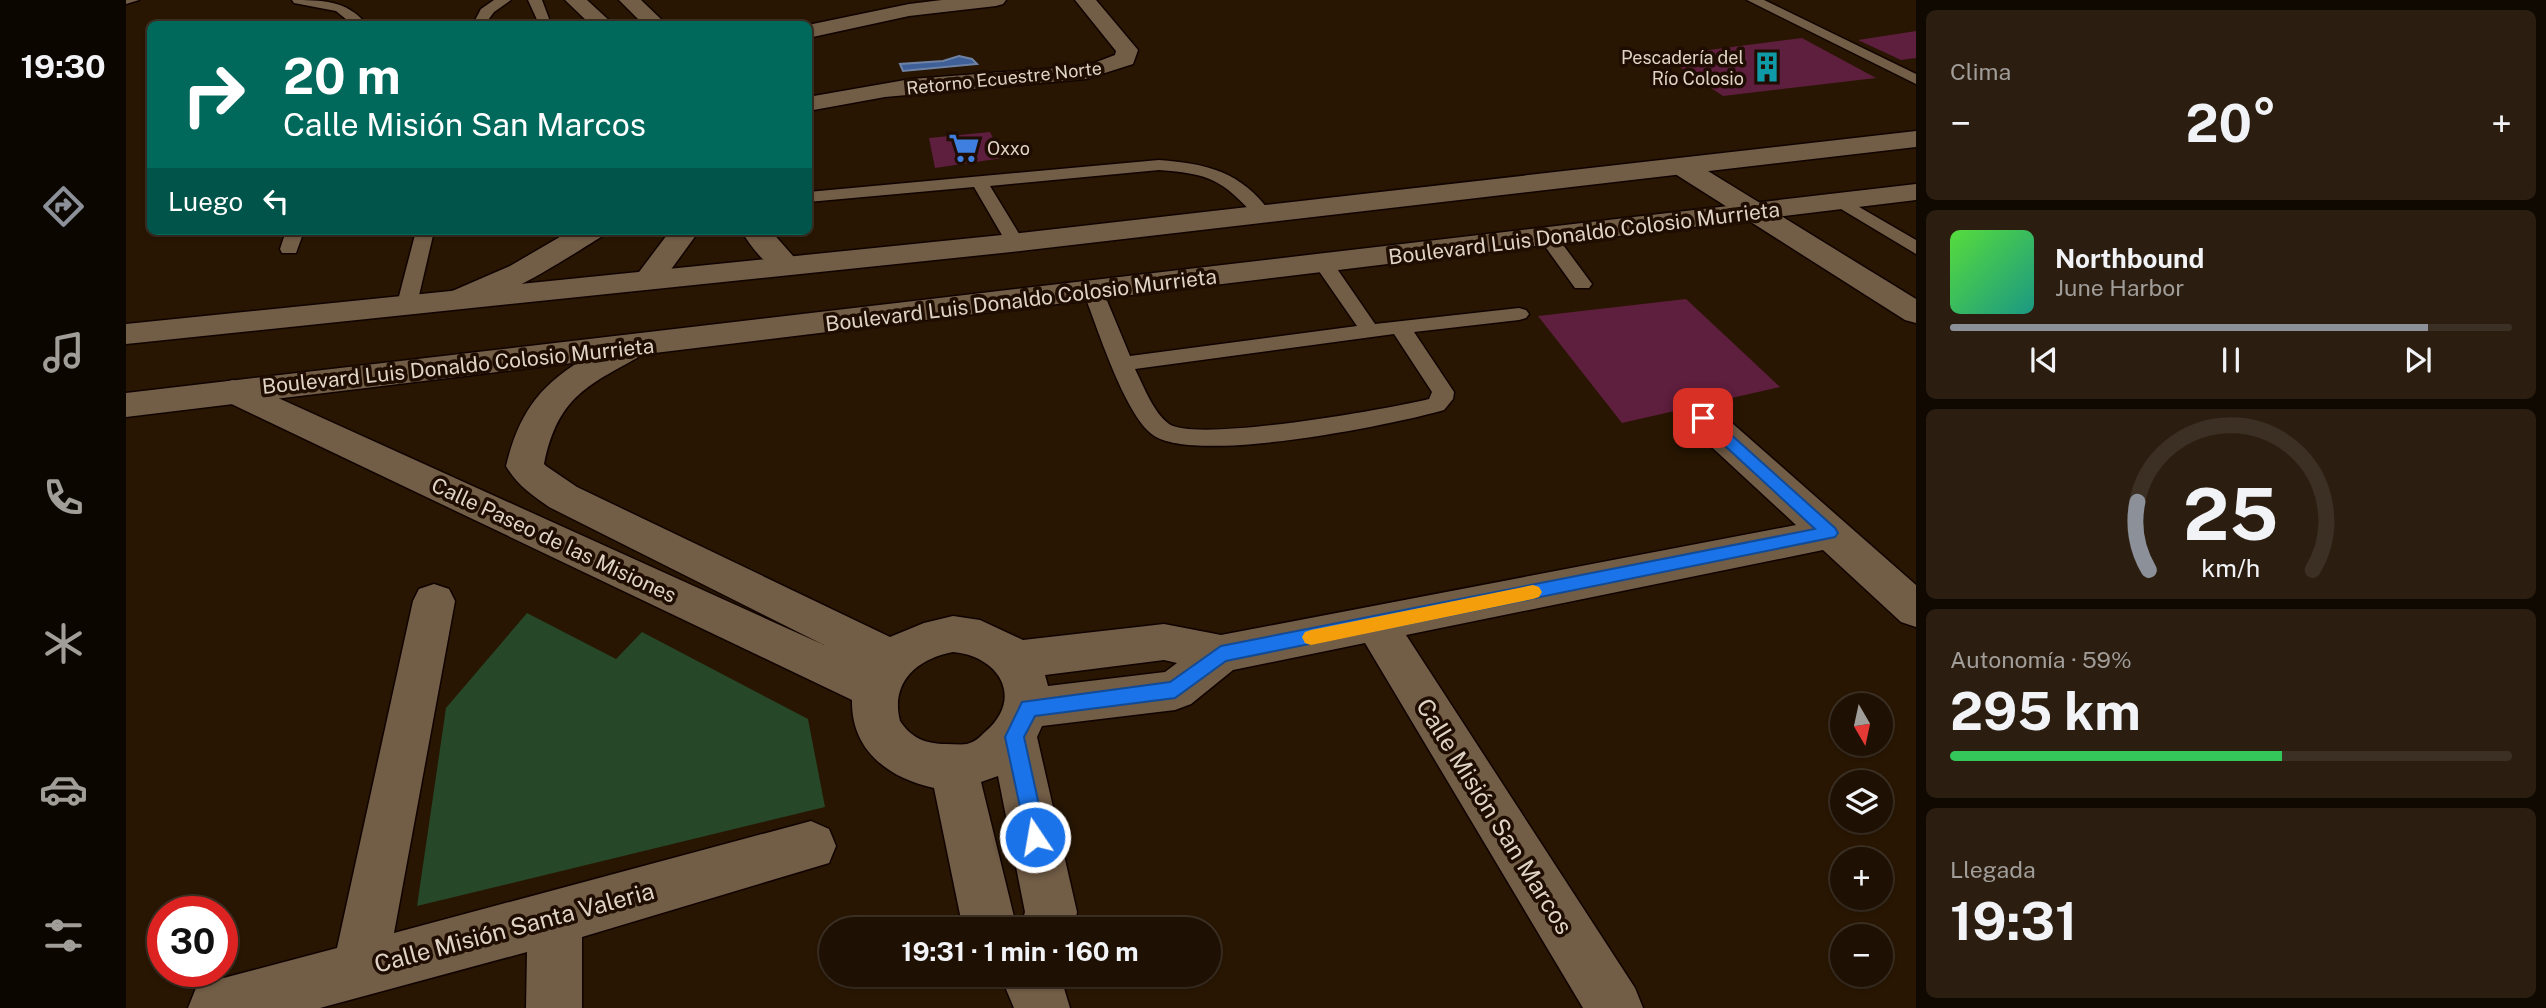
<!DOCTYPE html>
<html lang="es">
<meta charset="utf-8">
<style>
:root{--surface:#1e1002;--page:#2b1e11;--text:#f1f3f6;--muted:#a19d99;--line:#3c3024;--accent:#8c9099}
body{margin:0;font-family:"Public Sans",sans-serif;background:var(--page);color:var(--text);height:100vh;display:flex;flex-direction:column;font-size:26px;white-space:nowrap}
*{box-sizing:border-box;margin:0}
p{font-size:23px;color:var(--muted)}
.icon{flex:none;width:38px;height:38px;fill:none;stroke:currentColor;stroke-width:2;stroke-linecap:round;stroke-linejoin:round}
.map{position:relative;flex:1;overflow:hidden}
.side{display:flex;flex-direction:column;gap:10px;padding:10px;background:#100901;width:630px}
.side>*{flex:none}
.guide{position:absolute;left:21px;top:21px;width:665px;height:214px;border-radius:10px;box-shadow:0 2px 5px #0004,0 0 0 2px var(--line);background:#00695c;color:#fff;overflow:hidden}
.needle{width:46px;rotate:171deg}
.buttons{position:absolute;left:1704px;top:693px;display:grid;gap:14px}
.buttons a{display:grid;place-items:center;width:63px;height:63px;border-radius:50%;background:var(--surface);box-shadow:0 2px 5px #0004,0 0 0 2px var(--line);font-size:35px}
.speed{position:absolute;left:21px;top:896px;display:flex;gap:14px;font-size:35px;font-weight:700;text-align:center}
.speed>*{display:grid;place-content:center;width:91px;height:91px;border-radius:50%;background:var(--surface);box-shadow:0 2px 5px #0004,0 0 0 2px var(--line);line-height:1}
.speed .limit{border:10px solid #d22;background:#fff;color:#111}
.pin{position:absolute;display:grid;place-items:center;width:60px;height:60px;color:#fff;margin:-30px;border-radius:14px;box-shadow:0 4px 10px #0006}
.me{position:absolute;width:77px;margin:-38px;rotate:348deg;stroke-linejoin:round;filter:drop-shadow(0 0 5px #0008)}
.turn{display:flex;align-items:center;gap:24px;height:147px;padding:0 21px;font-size:32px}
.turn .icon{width:91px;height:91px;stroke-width:2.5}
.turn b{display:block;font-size:49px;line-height:60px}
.then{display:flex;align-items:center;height:66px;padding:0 21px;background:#0003;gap:14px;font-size:26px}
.big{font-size:52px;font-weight:700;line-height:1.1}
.side .card{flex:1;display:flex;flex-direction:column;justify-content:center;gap:10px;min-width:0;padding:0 24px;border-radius:10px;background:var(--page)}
.side .dial{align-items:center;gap:0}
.dial svg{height:182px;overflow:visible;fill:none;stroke:var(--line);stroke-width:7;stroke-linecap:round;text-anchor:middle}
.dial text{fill:var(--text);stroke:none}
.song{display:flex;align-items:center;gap:21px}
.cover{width:84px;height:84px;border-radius:10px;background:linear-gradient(135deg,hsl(110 70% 55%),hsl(170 70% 35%))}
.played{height:7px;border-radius:4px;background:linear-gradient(90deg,var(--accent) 85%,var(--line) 85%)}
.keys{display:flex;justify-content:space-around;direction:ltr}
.heat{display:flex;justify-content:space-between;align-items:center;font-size:38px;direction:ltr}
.charge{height:10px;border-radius:5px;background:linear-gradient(90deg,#34c759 59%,var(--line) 0)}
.trip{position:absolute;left:693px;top:917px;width:402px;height:70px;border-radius:35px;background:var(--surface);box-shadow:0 2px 5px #0004,0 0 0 2px var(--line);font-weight:700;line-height:70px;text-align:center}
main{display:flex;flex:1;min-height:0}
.tab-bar{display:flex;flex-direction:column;width:126px;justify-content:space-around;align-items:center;background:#0c0601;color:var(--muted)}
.tab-bar .icon{width:49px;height:49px}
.tab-bar .current{color:var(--accent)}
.tab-bar b{font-size:32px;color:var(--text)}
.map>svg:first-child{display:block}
.green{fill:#264728}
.water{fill:#3e5f97;stroke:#6e82a5;stroke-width:2}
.building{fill:#5e1e3d}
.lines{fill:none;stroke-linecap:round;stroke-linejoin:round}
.service-casing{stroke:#100300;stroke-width:3}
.minor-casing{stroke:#100300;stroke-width:3}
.secondary-casing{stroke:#100300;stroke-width:3}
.service{fill:#725d46;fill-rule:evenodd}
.minor{fill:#725d46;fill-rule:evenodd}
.secondary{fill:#725d46;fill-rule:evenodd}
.route{fill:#1a73e8;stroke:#114b97;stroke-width:2}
.slow{fill:#f59e0b}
.labels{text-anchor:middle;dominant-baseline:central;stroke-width:7;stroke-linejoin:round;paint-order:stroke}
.far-poi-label{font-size:18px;fill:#dfd3c6;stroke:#1e0d00;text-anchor:end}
.far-street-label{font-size:18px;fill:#dfd3c6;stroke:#1e0d00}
.street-label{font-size:21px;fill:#dfd3c6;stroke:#1e0d00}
.near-street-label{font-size:24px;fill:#dfd3c6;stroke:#1e0d00}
</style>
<main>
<nav class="tab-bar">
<b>19:30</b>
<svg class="icon current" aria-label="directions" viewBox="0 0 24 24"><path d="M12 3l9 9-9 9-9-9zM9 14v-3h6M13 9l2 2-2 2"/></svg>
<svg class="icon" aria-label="music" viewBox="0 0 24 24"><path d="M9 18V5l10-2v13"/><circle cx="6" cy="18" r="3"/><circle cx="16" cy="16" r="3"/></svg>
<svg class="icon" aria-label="phone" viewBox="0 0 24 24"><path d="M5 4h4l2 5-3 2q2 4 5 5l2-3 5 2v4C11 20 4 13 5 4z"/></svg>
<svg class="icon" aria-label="climate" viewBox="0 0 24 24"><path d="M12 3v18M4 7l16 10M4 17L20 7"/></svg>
<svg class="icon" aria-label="car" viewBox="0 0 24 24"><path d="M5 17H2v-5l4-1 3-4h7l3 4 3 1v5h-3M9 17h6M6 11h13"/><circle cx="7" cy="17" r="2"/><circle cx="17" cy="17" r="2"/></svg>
<svg class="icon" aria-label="filters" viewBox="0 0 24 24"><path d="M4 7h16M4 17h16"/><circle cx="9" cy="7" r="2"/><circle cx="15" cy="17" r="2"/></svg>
</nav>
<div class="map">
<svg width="1790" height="1008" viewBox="0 0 1790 1008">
<rect width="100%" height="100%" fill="#281602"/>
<path class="green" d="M401,613L490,659L516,632L682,719L699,807L291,906L320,708Z"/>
<path class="water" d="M833,56L846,59L851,64L777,71L774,64L817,61Z"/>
<g class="building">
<path d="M1790,31V58L1775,60L1732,40Z"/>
<path d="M1676,38L1750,78L1597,96L1537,56Z"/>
<path d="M864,132L877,158L809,168L803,138Z"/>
<path d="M1560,299L1654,387L1496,423L1412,316Z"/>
</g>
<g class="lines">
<g class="service-casing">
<g id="service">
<path d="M0,0H13L0,4Z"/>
<path d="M166,0C195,0 221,0 240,24H226L210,11L168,3Z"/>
<path d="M368,0H385L368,12L359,24H347L355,9Z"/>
<path d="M402,0H416L425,24H413Z"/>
<path d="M1621,0H1638L1790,74V84Z"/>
<path d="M1033,160C1082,164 1114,171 1145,213L1142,217H1130C1095,179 1084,174 1033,170L864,186L898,242L889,248L880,242L848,187L682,202V192Z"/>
<path d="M1716,197L1790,240V254L1710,206L1707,202L1710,198Z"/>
<path d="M160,231H178L170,253H156L154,249Z"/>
<path d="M290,231H308L291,304L288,308H274L271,304Z"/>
<path d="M1422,232L1429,234L1463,280L1466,284L1463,288H1449L1413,238Z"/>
<path d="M1198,258L1205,260L1249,324L1393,308L1400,310L1403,314L1400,318L1393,320L1288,332L1328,392L1327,399L1318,410C1266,425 1069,465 1027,435C998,414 971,326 957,291L960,287L967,285L977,291L1004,356L1231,326L1188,264ZM1268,334L1306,392L1303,399C1263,409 1071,443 1043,424C1027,412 1018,387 1009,369Z"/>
</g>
</g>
<g class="minor-casing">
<g id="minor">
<path d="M439,0H461L487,24H464Z"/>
<path d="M493,0H515L540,24H517Z"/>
<path d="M816,0H880L877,4L870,6L783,16L682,38V25L783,4Z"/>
<path d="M949,0H970L1012,50L1007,64L960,79L759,97L682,111V97L785,79L946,67L968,63L989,55L990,51Z"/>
<path d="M1555,158L1564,160L1790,299V323L1779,320L1546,172L1542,166L1546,160Z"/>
<path d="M444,231H479L475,237C444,256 357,314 324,306L319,299L324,292L384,266Z"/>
<path d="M544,231H573L533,286L522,289L511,286L507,280Z"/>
<path d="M615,231H645L675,265L671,271C646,278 628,250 615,231Z"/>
<path d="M508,336L520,339L524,346L520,353C463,385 432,395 418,464L420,466L451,487L764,637L798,623L827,616L854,620L897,640L1038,624L1095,635L1670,525L1564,427L1559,418L1564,409L1577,406L1590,409L1790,585V627L1775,622L1697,550L1280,635L1509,988L1517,1008H1457L1239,643L1107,670L1065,704L1049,710L916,726L911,737L951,912L948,929H894L899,912L872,776L855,782L891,929H837L808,788C762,778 725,750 726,700L95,399L90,391L95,383L107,380L119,383L698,645L423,507C406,495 391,485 380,466C393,412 415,383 463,356C478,348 492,340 508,336ZM827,652C873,656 899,698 859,732C854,737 849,742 841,744C835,745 827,744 820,744C800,744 785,738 774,721C764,682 791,659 827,652ZM1038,660L1051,663L1039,672L922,686L919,675Z"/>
<path d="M308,584L323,589L329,601L268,933L685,821L703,829L710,846L703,863L456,937V1008H400L401,952L194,1008H62L70,988L90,980L211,948L287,601L293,589Z"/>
<path d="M874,975H934L944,1008H888Z"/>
</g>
</g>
<g class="secondary-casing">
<g id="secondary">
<path d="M1790,131V147L876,253L0,344V324L876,235Z"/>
<path d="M1790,184V200L0,417V393Z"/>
</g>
</g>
<use href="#service" class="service"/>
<use href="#minor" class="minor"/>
<use href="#secondary" class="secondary"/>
</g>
<path class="route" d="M1577,413L1582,414L1709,528L1712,533L1709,537L1100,661L1049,698L909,716L898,737L920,837L917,844L909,847L902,844L879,737L896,702L1044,682L1095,646L1689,529L1572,421L1570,418Z"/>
<path class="slow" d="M1407,585L1413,587L1416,592L1413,597L1407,599L1185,645L1179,643L1176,637L1179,632L1185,630Z"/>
<defs>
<g id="building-bare" transform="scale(2.415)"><path d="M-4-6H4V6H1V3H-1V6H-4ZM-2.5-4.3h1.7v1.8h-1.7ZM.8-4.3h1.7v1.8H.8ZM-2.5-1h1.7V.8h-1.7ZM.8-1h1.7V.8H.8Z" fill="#0f9aa8" stroke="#1e0d00" stroke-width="2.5" paint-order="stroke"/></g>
<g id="supermarket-bare" transform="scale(2.415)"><path d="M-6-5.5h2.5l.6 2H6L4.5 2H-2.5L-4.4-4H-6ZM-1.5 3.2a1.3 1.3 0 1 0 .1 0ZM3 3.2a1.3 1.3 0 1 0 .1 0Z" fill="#3f7fe0" stroke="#1e0d00" stroke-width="2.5" paint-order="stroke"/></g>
</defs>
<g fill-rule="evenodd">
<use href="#building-bare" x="1641" y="67"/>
<use href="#supermarket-bare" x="838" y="148"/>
</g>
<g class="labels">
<g class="far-poi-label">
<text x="1618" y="57">Pescadería del<tspan x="1618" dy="21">Río Colosio</tspan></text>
<text x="861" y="148" text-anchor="start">Oxxo</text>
</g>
<g class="far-street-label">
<text transform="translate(878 78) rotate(-6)">Retorno Ecuestre Norte</text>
</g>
<g class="street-label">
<text transform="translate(1458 233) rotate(-7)">Boulevard Luis Donaldo Colosio Murrieta</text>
<text transform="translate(895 300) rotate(-7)">Boulevard Luis Donaldo Colosio Murrieta</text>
<text transform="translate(332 366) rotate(-6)">Boulevard Luis Donaldo Colosio Murrieta</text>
<text transform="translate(428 540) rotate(25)">Calle Paseo de las Misiones</text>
</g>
<g class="near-street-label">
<text transform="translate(1369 816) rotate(58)">Calle Misión San Marcos</text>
<text transform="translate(388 927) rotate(-15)">Calle Misión Santa Valeria</text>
</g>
</g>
</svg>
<div class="buttons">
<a><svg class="needle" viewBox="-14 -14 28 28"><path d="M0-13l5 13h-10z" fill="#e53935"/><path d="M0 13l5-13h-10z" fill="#a19d99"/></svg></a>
<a><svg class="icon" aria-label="layers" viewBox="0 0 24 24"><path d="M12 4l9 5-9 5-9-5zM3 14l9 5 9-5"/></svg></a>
<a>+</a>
<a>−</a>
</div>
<div class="speed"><div class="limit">30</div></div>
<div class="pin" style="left:1577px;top:418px;background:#d93025"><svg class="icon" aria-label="arrive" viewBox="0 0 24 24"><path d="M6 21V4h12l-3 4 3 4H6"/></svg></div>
<svg class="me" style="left:909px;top:837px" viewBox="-20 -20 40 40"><circle r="17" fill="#1a73e8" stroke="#fff" stroke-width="3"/><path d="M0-11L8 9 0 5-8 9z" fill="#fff"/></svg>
<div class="trip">19:31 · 1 min · 160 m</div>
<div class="guide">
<div class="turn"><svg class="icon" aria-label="right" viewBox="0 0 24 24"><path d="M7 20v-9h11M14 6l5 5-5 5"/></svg><div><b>20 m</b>Calle Misión San Marcos</div></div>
<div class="then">Luego<svg class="icon" aria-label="left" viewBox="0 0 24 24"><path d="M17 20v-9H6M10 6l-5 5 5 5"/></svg></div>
</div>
</div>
<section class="side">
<div class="card"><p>Clima</p>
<div class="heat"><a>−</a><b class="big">20°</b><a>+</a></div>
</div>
<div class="card">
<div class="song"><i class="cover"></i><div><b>Northbound</b><p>June Harbor</p></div></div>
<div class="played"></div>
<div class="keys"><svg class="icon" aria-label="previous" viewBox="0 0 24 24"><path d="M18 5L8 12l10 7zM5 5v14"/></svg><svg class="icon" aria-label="pause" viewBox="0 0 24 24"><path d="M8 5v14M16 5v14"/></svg><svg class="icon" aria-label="next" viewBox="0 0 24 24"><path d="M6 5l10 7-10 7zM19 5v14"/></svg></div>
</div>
<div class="card dial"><svg viewBox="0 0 100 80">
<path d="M14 69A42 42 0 1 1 86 69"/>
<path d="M14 69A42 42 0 0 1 9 39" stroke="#8c9099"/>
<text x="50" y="56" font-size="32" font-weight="700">25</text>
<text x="50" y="72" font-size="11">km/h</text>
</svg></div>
<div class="card"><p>Autonomía · 59%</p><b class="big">295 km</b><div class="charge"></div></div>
<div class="card"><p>Llegada</p><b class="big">19:31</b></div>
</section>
</main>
